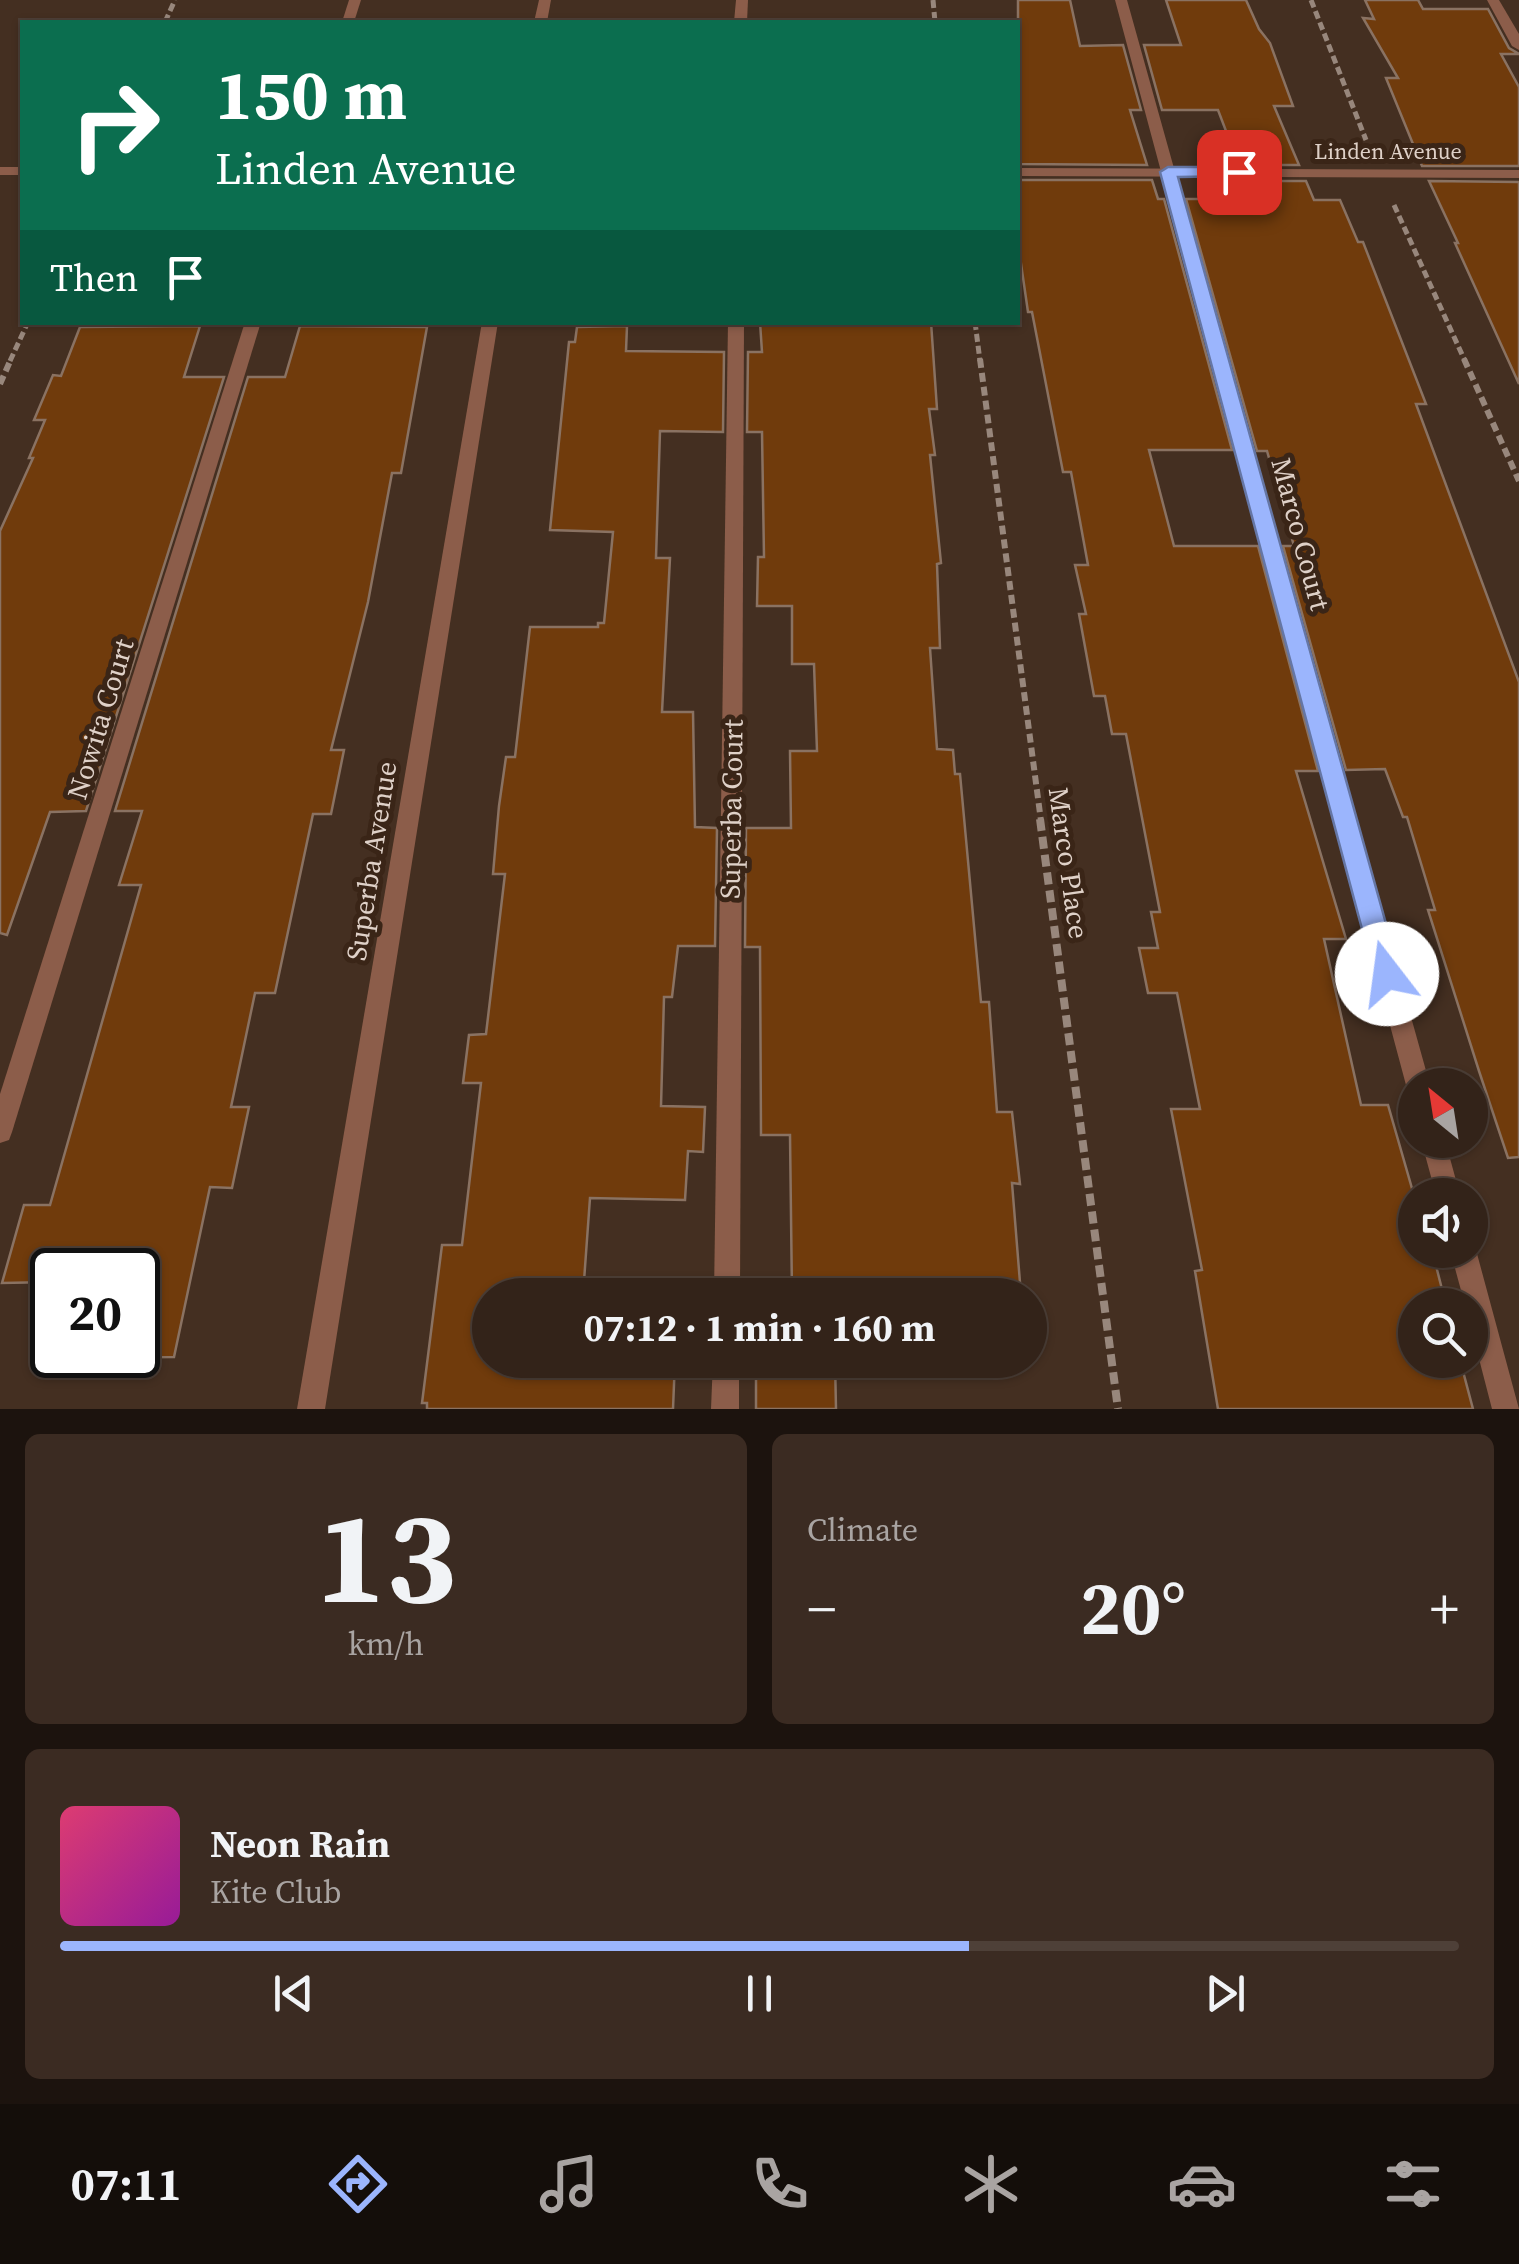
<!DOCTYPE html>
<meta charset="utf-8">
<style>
:root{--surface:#332319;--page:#3b2b22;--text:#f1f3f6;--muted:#a9a4a2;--line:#4e4038;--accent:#9bb5fd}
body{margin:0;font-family:"Source Serif 4",serif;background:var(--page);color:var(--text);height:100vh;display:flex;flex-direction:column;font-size:38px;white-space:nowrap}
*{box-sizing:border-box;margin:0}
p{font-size:32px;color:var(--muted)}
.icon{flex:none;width:55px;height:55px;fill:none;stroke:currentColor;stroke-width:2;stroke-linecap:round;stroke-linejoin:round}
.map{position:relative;height:1409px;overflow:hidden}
.drawer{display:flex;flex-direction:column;gap:25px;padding:25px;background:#1c130e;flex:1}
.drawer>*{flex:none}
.hud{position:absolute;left:20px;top:20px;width:1000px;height:305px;border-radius:0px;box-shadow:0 2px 8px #0004,0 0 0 2px var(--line);background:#0b6e4f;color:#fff;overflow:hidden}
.needle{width:65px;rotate:330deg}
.buttons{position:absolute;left:1398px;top:1068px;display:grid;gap:20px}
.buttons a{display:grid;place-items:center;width:90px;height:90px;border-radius:50%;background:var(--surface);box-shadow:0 2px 8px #0004,0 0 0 2px var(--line);font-size:50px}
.speed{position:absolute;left:30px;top:1248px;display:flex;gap:20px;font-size:50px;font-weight:700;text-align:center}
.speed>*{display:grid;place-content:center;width:130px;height:130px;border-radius:50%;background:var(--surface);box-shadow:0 2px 8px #0004,0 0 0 2px var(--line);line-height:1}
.speed .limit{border:5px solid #111;border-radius:15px;background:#fff;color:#111}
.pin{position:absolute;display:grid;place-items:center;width:85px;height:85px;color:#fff;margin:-42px;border-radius:20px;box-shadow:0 5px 15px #0006}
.me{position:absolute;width:110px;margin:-55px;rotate:345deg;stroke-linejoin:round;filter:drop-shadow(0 0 8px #0008)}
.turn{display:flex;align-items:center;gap:35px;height:210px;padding:0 30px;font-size:45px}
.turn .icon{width:130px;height:130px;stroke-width:2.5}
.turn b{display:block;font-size:70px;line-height:85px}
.then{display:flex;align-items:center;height:95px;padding:0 30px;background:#0003;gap:20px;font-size:38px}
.big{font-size:75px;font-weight:700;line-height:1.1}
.drawer .card{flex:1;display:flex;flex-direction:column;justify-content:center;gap:15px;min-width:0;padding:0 35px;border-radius:15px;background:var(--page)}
.drawer .dial{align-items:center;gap:0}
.dial b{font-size:130px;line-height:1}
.song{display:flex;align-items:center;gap:30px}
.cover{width:120px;height:120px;border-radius:15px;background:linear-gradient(135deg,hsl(340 70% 55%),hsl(300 70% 35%))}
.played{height:10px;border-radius:5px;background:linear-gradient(90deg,var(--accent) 65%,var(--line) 65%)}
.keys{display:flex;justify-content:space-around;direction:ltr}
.heat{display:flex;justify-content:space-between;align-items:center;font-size:55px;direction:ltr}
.drawer .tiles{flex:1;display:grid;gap:25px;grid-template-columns:1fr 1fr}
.card:last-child{grid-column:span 2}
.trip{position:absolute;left:472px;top:1278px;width:575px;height:100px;border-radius:50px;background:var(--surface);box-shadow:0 2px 8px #0004,0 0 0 2px var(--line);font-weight:700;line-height:100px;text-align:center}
.dock{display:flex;height:160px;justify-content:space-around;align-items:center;background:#140e0a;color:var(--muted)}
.dock .icon{width:70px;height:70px}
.dock .on{color:var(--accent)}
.dock b{font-size:45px;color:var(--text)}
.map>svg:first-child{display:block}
.building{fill:#703b0c;stroke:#8a7262;stroke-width:2.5}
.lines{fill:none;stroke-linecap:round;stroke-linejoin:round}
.path-far2{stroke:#98877c;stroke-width:5;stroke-dasharray:8 4;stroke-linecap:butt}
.path-far1{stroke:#98877c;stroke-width:6;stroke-dasharray:9 5;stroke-linecap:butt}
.path{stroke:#98877c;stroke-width:8;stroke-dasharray:12 6;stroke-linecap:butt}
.lane{fill:#8c5d4a;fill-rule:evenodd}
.street{fill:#8c5d4a;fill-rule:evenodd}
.route{fill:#9bb5fd;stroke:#6576a4;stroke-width:2.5}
.labels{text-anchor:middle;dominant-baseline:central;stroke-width:10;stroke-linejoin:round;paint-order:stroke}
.far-street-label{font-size:22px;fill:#dfd1c8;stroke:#3a2517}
.street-label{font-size:28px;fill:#dfd1c8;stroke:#3a2517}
</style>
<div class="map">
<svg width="1519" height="1409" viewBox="0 0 1519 1409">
<rect width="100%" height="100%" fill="#442f21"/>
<g class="building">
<path d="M1018,0H1070L1080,46L1123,45L1141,110H1130L1147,165L1018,164Z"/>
<path d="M1166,0H1246L1259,29L1270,43L1293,106H1274L1299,165H1239L1218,110H1162L1144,45H1181Z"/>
<path d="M1365,0H1418L1423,9H1488L1509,48L1519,54H1501L1519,87V166H1422L1386,78H1398L1363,18L1374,19Z"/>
<path d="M1018,180H1152L1158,199H1164L1232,450H1149L1174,546H1258L1318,771H1296L1346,939H1324L1361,1105H1388L1415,1199V1250H1432L1446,1305H1415V1360H1460L1473,1409H1218L1195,1271L1202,1270L1171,1109H1200L1177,993H1148L1139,948H1158L1151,912H1160L1126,734H1112L1105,696H1094L1079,614H1086L1075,565H1088L1071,472H1063L1032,312H1028L1018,243Z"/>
<path d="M1245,181H1306L1314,200H1340L1358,242H1363L1426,404H1416L1519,682V1157L1508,1158L1479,1071L1428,910H1435L1407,817H1403L1385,769L1346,770L1283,546H1294L1267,451H1257L1186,199H1251Z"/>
<path d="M1429,181L1519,182V384L1455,243H1458Z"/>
<path d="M760,322H931L937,409H929L935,455H930L941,563L937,564L940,648H930L937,749L953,750L955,774H960L981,1002H989L997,1112H1012L1020,1184L1012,1183L1021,1295H792L790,1135H761L760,947H745L746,828H791L790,751H817L814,664H792V606H757L758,557H764L762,432H747L748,352H762Z"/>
<path d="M200,326L184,377H224L86,811L50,812L7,935L0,933V531L33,458H29L45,420H34L53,375L61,376L80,327Z"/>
<path d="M300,326L427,327L401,473H392L368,602L331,750H344L331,814H313L275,993H255L231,1107H249L232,1188L210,1187L174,1357L44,1358L52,1328V1355H138V1270H52V1282L2,1283L24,1205H50L141,885H119L142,811H115L248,377H285Z"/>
<path d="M627,326L626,351L724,352L723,432L660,431L656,558H670L662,712H693L695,827L717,828L715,946H678L672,997H664L661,1106L705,1107L703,1152L688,1151L685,1200L590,1198L583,1295H490V1360H675L673,1409H427V1403H422L442,1245H462L481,1083H463L469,1035L486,1034L505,874H493L499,806L506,757H515L530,627H598V623H604L613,532L550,530L569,342H575L577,327Z"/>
<path d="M756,1360H835L836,1409H756Z"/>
</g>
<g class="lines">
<g class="path-far2">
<path d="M933,0L935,22"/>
<path d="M1311,0L1366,140"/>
<path d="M165,22L175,0"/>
<path d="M1394,205L1465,361"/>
<path d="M975,322L980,361"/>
<path d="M10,361L28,322"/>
</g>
<g class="path-far1">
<path d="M980,359L1041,821"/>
<path d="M1464,359L1519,481"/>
<path d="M0,384L11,359"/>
</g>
<path class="path" d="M1040,819L1118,1409"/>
<g class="lane">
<path d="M349,0H361L354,22H342Z"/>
<path d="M736,0H748L747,22H734Z"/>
<path d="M1115,0H1127L1430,1085H1415V1095L1410,1093L1406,1085Z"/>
<path d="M1487,0H1499L1519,34V50L1512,46Z"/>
<path d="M245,322H261L12,1132L9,1140L0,1143V1094Z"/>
<path d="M728,322H744L740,1295H714Z"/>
<path d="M1421,1140H1445L1460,1195H1436Z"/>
<path d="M1470,1241L1476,1250L1519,1409H1492L1470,1324V1305H1465L1450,1250H1470Z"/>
<path d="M713,1360H739V1409H711Z"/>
</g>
<g class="street">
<path d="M539,0H551L547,22H534Z"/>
<rect x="0" y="167" width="22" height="8"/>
<path d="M1018,168L1519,170V178L1018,176Z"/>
<path d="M482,322H498L325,1409H297Z"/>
</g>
</g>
<path class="route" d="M1239,167L1245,169V176L1178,177L1400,974L1396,981L1387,985L1378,981L1374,974L1160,172L1168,167Z"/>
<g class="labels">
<g class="far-street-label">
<text x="1388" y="151">Linden Avenue</text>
</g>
<g class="street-label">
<text transform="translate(1301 534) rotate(75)">Marco Court</text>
<text transform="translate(100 719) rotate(-73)">Nowita Court</text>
<text transform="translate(731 809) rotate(-89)">Superba Court</text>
<text transform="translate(371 861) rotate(-81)">Superba Avenue</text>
<text transform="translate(1069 863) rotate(82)">Marco Place</text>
</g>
</g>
</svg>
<div class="buttons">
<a><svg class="needle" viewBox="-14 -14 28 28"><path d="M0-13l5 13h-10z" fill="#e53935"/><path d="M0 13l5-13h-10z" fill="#a9a4a2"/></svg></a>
<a><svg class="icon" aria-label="sound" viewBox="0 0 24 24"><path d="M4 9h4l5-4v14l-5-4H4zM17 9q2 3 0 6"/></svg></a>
<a><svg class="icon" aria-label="search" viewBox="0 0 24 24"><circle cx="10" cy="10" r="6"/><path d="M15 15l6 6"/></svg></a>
</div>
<div class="speed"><div class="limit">20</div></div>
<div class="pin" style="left:1239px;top:172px;background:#d93025"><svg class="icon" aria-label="arrive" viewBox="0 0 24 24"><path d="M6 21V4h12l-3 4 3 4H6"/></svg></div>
<svg class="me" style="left:1387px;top:974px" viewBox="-20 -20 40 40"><circle r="19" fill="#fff"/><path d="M0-13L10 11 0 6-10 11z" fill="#9bb5fd"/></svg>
<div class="trip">07:12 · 1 min · 160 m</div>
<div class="hud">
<div class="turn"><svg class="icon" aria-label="right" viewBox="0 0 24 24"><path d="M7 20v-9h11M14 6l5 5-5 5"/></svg><div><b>150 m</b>Linden Avenue</div></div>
<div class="then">Then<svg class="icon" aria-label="arrive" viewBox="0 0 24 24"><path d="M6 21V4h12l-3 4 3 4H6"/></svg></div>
</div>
</div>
<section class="drawer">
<div class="tiles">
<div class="card dial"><b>13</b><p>km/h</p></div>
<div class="card"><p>Climate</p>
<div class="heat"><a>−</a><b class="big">20°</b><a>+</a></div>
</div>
<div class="card">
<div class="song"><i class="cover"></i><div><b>Neon Rain</b><p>Kite Club</p></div></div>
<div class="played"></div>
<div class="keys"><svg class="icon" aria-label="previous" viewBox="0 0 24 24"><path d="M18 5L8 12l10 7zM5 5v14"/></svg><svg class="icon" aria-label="pause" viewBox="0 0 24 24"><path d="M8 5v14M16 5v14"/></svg><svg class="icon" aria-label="next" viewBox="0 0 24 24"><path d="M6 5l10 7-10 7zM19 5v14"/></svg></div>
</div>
</div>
</section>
<nav class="dock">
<b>07:11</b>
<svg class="icon on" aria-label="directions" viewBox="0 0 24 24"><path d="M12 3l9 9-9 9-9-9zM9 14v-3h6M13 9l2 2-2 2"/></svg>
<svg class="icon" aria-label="music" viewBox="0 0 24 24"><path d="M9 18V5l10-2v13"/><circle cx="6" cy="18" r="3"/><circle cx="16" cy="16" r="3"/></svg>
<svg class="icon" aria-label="phone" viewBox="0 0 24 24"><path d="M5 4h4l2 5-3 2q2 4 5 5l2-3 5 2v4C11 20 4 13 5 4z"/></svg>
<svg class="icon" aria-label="climate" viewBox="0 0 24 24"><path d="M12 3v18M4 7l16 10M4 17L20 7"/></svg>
<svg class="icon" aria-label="car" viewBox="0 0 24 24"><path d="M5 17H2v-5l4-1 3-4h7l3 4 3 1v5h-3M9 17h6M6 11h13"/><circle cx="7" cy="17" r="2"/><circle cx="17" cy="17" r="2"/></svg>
<svg class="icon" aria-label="filters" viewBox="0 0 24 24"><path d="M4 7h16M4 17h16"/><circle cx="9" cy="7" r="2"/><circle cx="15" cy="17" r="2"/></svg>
</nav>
